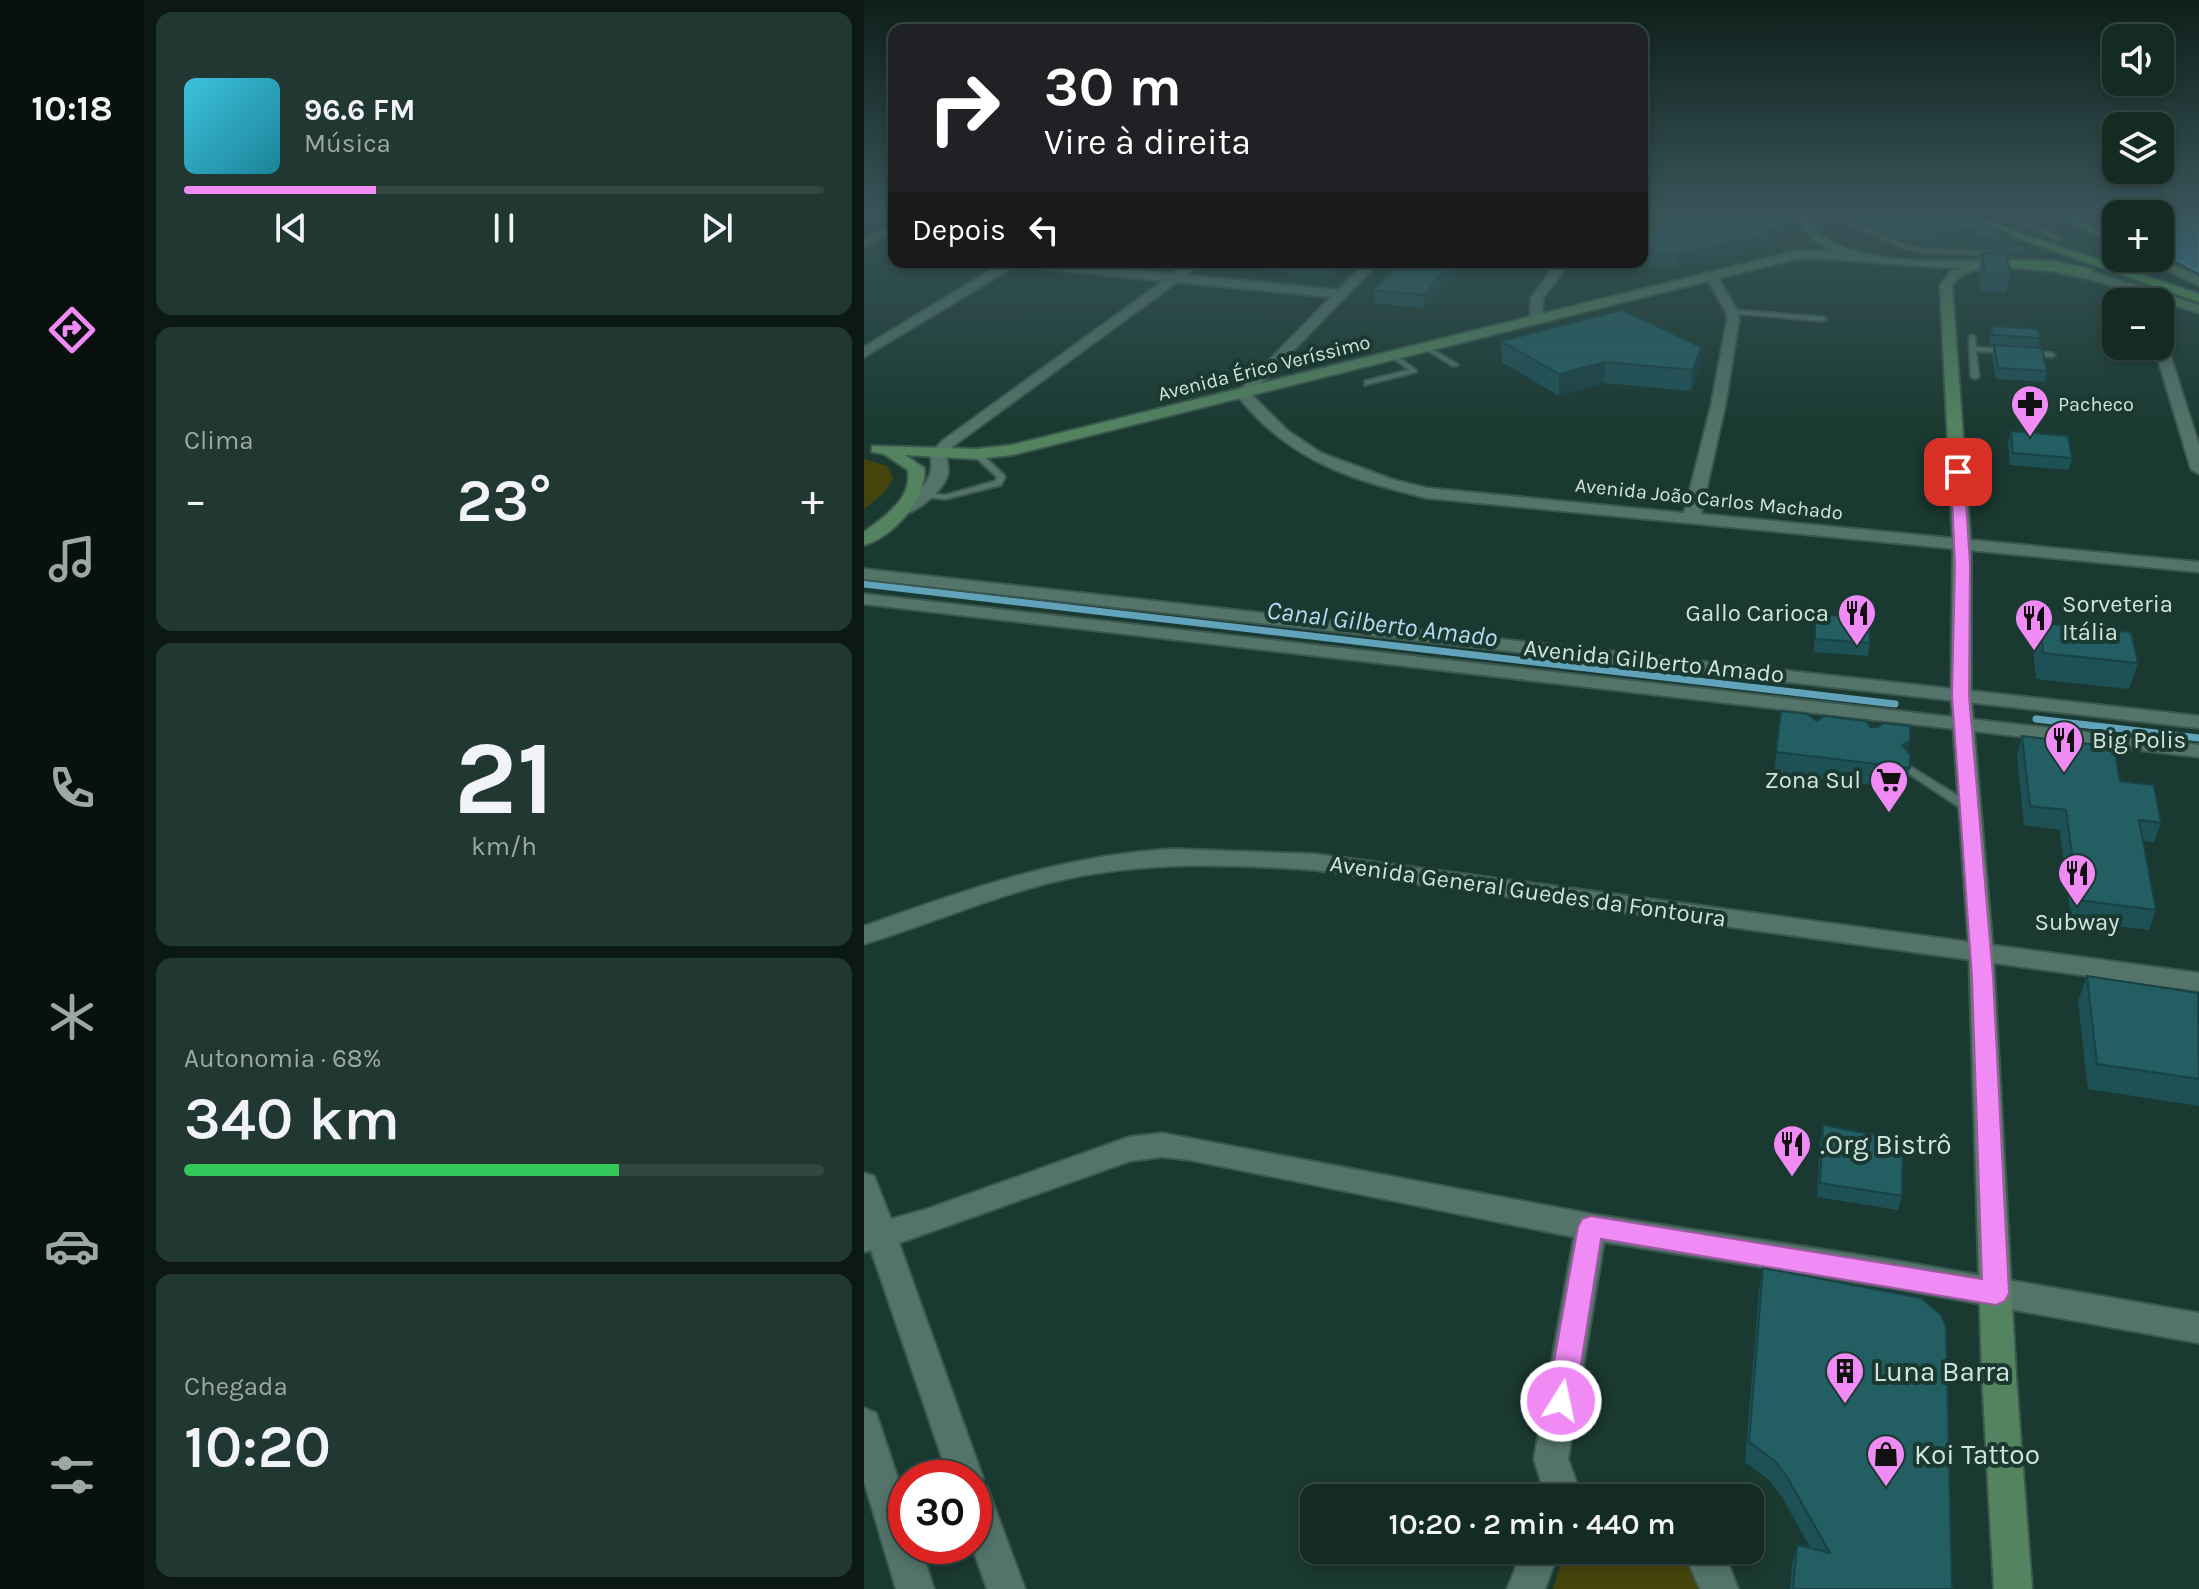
<!DOCTYPE html>
<html lang="pt">
<meta charset="utf-8">
<style>
:root{--surface:#142b24;--page:#213731;--text:#f1f3f6;--muted:#9da7a6;--line:#334741;--accent:#f08bf6}
body{margin:0;font-family:Karla,sans-serif;background:var(--page);color:var(--text);height:100vh;display:flex;flex-direction:column;font-size:30px;white-space:nowrap}
*{box-sizing:border-box;margin:0}
p{font-size:26px;color:var(--muted)}
.icon{flex:none;width:44px;height:44px;fill:none;stroke:currentColor;stroke-width:2;stroke-linecap:round;stroke-linejoin:round}
.map{position:relative;flex:1;overflow:hidden}
.details{display:flex;flex-direction:column;gap:12px;padding:12px;background:#0b1814;width:720px}
.details>*{flex:none}
.guide{position:absolute;left:24px;top:24px;width:760px;height:244px;border-radius:16px;box-shadow:0 4px 12px #0003,0 0 0 2px var(--line);background:#202124;color:#fff;overflow:hidden}
.fabs{position:absolute;left:1238px;top:24px;display:grid;gap:16px}
.fabs a{display:grid;place-items:center;width:72px;height:72px;border-radius:16px;background:var(--surface);box-shadow:0 4px 12px #0003,0 0 0 2px var(--line);font-size:40px}
.speed{position:absolute;left:24px;top:1460px;display:flex;gap:16px;font-size:40px;font-weight:700;text-align:center}
.speed>*{display:grid;place-content:center;width:104px;height:104px;border-radius:50%;background:var(--surface);box-shadow:0 4px 12px #0003,0 0 0 2px var(--line);line-height:1}
.speed .limit{border:12px solid #d22;background:#fff;color:#111}
.pin{position:absolute;display:grid;place-items:center;width:68px;height:68px;color:#fff;margin:-34px;border-radius:16px;box-shadow:0 4px 12px #0006}
.me{position:absolute;width:88px;margin:-44px;rotate:10deg;stroke-linejoin:round;filter:drop-shadow(0 0 6px #0008)}
.turn{display:flex;align-items:center;gap:28px;height:168px;padding:0 24px;font-size:36px}
.turn .icon{width:104px;height:104px;stroke-width:2.5}
.turn b{display:block;font-size:56px;line-height:68px}
.then{display:flex;align-items:center;height:76px;padding:0 24px;background:#0003;gap:16px;font-size:30px}
.big{font-size:60px;font-weight:600;line-height:1.1}
.details .widget{flex:1;display:flex;flex-direction:column;justify-content:center;gap:12px;min-width:0;padding:0 28px;border-radius:16px;background:var(--page)}
.details .dial{align-items:center;gap:0}
.dial b{font-size:104px;line-height:1}
.song{display:flex;align-items:center;gap:24px}
.cover{width:96px;height:96px;border-radius:12px;background:linear-gradient(135deg,hsl(190 70% 55%),hsl(190 70% 35%))}
.played{height:8px;border-radius:4px;background:linear-gradient(90deg,var(--accent) 30%,var(--line) 30%)}
.keys{display:flex;justify-content:space-around;direction:ltr}
.heat{display:flex;justify-content:space-between;align-items:center;font-size:44px;direction:ltr}
.charge{height:12px;border-radius:6px;background:linear-gradient(90deg,#34c759 68%,var(--line) 0)}
.trip{position:absolute;left:436px;top:1484px;width:464px;height:80px;border-radius:16px;background:var(--surface);box-shadow:0 4px 12px #0003,0 0 0 2px var(--line);font-weight:600;line-height:80px;text-align:center}
main{display:flex;flex:1;min-height:0}
.dock{display:flex;flex-direction:column;width:144px;justify-content:space-around;align-items:center;background:#08110e;color:var(--muted)}
.dock .icon{width:56px;height:56px}
.dock .on{color:var(--accent)}
.dock b{font-size:36px;color:var(--text)}
.map>svg:first-child{display:block}
.green{fill:#44450d}
.water{fill:#3387af;stroke:#62a3bc;stroke-width:2}
.lines{fill:none;stroke-linecap:round;stroke-linejoin:round}
.stream{stroke:#62a3bc;stroke-width:7}
.service-casing{stroke:#3b574f;stroke-width:4}
.minor-casing{stroke:#3b574f;stroke-width:4}
.secondary-casing{stroke:#3b574f;stroke-width:4}
.trunk-casing{stroke:#3b574f;stroke-width:4}
.service{fill:#547469;fill-rule:evenodd}
.minor{fill:#547469;fill-rule:evenodd}
.secondary{fill:#53845f;fill-rule:evenodd}
.trunk{fill:#52a04e;fill-rule:evenodd}
.wall{fill:#1e5155}
.shaded-wall{fill:#184245}
.building{fill:#235e63;stroke:#184245;stroke-width:2}
.route{fill:#f08bf6;stroke:#9c5aa0;stroke-width:2}
.labels{text-anchor:middle;dominant-baseline:central;stroke-width:8;stroke-linejoin:round;paint-order:stroke}
.far-street-label{font-size:20px;fill:#d1e3dc;stroke:#1a3930}
.far-poi-label{font-size:20px;fill:#d1e3dc;stroke:#1a3930;text-anchor:start}
.poi-label{font-size:24px;fill:#d1e3dc;stroke:#1a3930;text-anchor:start}
.street-label{font-size:24px;fill:#d1e3dc;stroke:#1a3930}
.water-label{font-size:26px;font-style:italic;fill:#b3dbf1;stroke:#1a3930}
.near-poi-label{font-size:28px;fill:#d1e3dc;stroke:#1a3930;text-anchor:start}
</style>
<main>
<nav class="dock">
<b>10:18</b>
<svg class="icon on" aria-label="directions" viewBox="0 0 24 24"><path d="M12 3l9 9-9 9-9-9zM9 14v-3h6M13 9l2 2-2 2"/></svg>
<svg class="icon" aria-label="music" viewBox="0 0 24 24"><path d="M9 18V5l10-2v13"/><circle cx="6" cy="18" r="3"/><circle cx="16" cy="16" r="3"/></svg>
<svg class="icon" aria-label="phone" viewBox="0 0 24 24"><path d="M5 4h4l2 5-3 2q2 4 5 5l2-3 5 2v4C11 20 4 13 5 4z"/></svg>
<svg class="icon" aria-label="climate" viewBox="0 0 24 24"><path d="M12 3v18M4 7l16 10M4 17L20 7"/></svg>
<svg class="icon" aria-label="car" viewBox="0 0 24 24"><path d="M5 17H2v-5l4-1 3-4h7l3 4 3 1v5h-3M9 17h6M6 11h13"/><circle cx="7" cy="17" r="2"/><circle cx="17" cy="17" r="2"/></svg>
<svg class="icon" aria-label="filters" viewBox="0 0 24 24"><path d="M4 7h16M4 17h16"/><circle cx="9" cy="7" r="2"/><circle cx="15" cy="17" r="2"/></svg>
</nav>
<section class="details">
<div class="widget">
<div class="song"><i class="cover"></i><div><b>96.6 FM</b><p>Música</p></div></div>
<div class="played"></div>
<div class="keys"><svg class="icon" aria-label="previous" viewBox="0 0 24 24"><path d="M18 5L8 12l10 7zM5 5v14"/></svg><svg class="icon" aria-label="pause" viewBox="0 0 24 24"><path d="M8 5v14M16 5v14"/></svg><svg class="icon" aria-label="next" viewBox="0 0 24 24"><path d="M6 5l10 7-10 7zM19 5v14"/></svg></div>
</div>
<div class="widget"><p>Clima</p>
<div class="heat"><a>−</a><b class="big">23°</b><a>+</a></div>
</div>
<div class="widget dial"><b>21</b><p>km/h</p></div>
<div class="widget"><p>Autonomia · 68%</p><b class="big">340 km</b><div class="charge"></div></div>
<div class="widget"><p>Chegada</p><b class="big">10:20</b></div>
</section>
<div class="map">
<svg width="1335" height="1589" viewBox="0 0 1335 1589">
<rect width="100%" height="100%" fill="#1a3930"/>
<g class="green">
<path d="M0,459L23,466L29,478L21,492L0,509Z"/>
<path d="M709,1550H815L828,1563L840,1589H689L696,1567Z"/>
</g>
<path class="water" d="M1231,211H1335V272L1296,251V214H1252V225Z"/>
<g class="lines">
<g class="stream">
<path d="M0,584L1031,704"/>
<path d="M1172,719L1335,738"/>
</g>
<g class="service-casing">
<g id="service">
<path d="M940,211L976,215L1040,245L1059,249L1129,251L1132,253L1129,255L1059,253L1036,247L973,218L938,214Z"/>
<path d="M1137,211H1144L1198,239L1193,240Z"/>
<path d="M868,310L959,317L962,319L959,321L866,313V311Z"/>
<path d="M1108,335L1111,337L1112,347L1140,349L1143,351L1140,353L1112,351L1115,377L1111,379L1107,377L1105,337Z"/>
<path d="M563,346L593,364L594,365L589,366L561,349V347Z"/>
<path d="M1166,351L1188,353L1191,355L1188,357L1164,354L1163,353Z"/>
<path d="M530,354L552,370V372L501,385V381L545,370L528,357L527,356Z"/>
<path d="M110,452H116L140,475L141,477L137,485L82,499L56,497L55,495L59,493L82,495L131,481L133,477L110,456Z"/>
<path d="M1042,764L1109,805L1111,808L1109,811H1101L1038,769L1037,767L1038,765Z"/>
</g>
</g>
<g class="minor-casing">
<g id="minor">
<path d="M30,225V232L0,246V239Z"/>
<path d="M140,262H183L308,274L324,262H338L321,275L474,290L502,262H515L387,394L424,431L457,453L530,480L563,488L820,513L847,406L863,320L862,312L842,277L852,274L874,312L875,320L861,406L837,514L1335,562V572L563,498C484,479 424,460 372,394L467,297L313,282L88,447L82,455C83,461 85,467 84,474C79,492 48,518 30,515L28,511L30,507C52,493 73,483 66,454L78,441L299,281L151,266L0,357V347Z"/>
<path d="M694,262H706L679,298L678,322L666,325L667,298Z"/>
<path d="M1310,296L1316,300L1296,309V302H1292Z"/>
<path d="M1296,341L1303,345L1335,445V474L1327,469L1290,346H1296Z"/>
<path d="M0,569L1335,716V728L0,579Z"/>
<path d="M0,594L1335,745V757L0,604Z"/>
<path d="M310,849L451,854L1335,973V991L451,870C365,864 282,861 197,880C129,896 66,924 0,944V926C101,890 203,854 310,849Z"/>
<path d="M298,1133L727,1214L1034,1261L1335,1313V1343L1034,1289L740,1242L704,1459L718,1498H682L670,1459L710,1237L326,1160L298,1157L266,1161L35,1243L119,1478L117,1485L123,1487L161,1589H123L108,1546L110,1478H85L7,1250L0,1252V1173L10,1176L27,1219L63,1209L265,1137Z"/>
<path d="M0,1408L12,1413L42,1503V1546H56L70,1589H32L0,1481Z"/>
<path d="M659,1550H695L681,1589H643Z"/>
<path d="M819,1550H859L874,1589H836Z"/>
</g>
</g>
<g class="secondary-casing">
<g id="secondary">
<path d="M935,211H945L951,230C995,270 1086,260 1144,260L1150,264C1130,276 1109,259 1088,285L1107,546V696L1129,951L1152,1376L1168,1589H1130L1118,1376L1105,951L1087,696L1089,546L1076,285L1087,271L1098,268C1042,268 988,257 932,259L148,455L113,459L41,455L60,468C64,498 28,538 0,545V532C21,516 48,500 44,470L20,454L8,452V446L113,449L148,445L932,251H970C952,243 935,233 935,211Z"/>
<path d="M1184,211H1198L1252,239V246Z"/>
<path d="M1279,258H1294L1335,277V286Z"/>
<path d="M1190,264L1240,275L1335,305V313L1233,281L1186,271V265Z"/>
</g>
</g>
<g class="trunk-casing">
<g id="trunk">
<path d="M1076,211H1093L1335,294V302Z"/>
<path d="M1142,260L1190,261L1230,270L1224,274L1138,267V261Z"/>
</g>
</g>
<use href="#service" class="service"/>
<use href="#minor" class="minor"/>
<use href="#secondary" class="secondary"/>
<use href="#trunk" class="trunk"/>
</g>
<g class="wall">
<path d="M778,211H923L922,217L912,240L909,241L908,245L811,268L747,262H778Z"/>
<path d="M996,211H1084L1142,233L1140,245L1111,249L1110,239L1072,246L1047,236L1045,243L994,220Z"/>
<path d="M1164,253L1143,258L1146,274L1142,293L1117,291L1115,274L1117,259H1113L1114,255Z"/>
<path d="M348,262H484L466,277L349,265Z"/>
<path d="M531,262H601L560,308L510,303L509,290L531,268Z"/>
<path d="M1128,326L1176,338L1174,348L1183,371L1181,382L1132,379L1128,355L1130,345H1126V336Z"/>
<path d="M637,341L837,347L836,368L827,391L740,383L695,396L638,362Z"/>
<path d="M1147,431L1208,458L1205,470L1146,465L1144,443Z"/>
<path d="M951,614L1006,643L1004,656L950,652V627Z"/>
<path d="M1176,623L1274,663L1265,689L1172,679L1169,648Z"/>
<path d="M917,711L953,721L1006,727L1044,752L1046,768L1041,789L910,773Z"/>
<path d="M1158,736L1256,781L1297,823L1290,842L1279,841L1292,910L1285,930L1207,920L1196,830L1160,825L1153,755Z"/>
<path d="M1223,976L1335,997V1106L1224,1089L1214,1001Z"/>
<path d="M959,1125L1038,1196L1034,1210L953,1197L956,1140Z"/>
<path d="M899,1268L1088,1589H926L928,1565L933,1545L947,1549L918,1497L906,1481L881,1462L895,1289Z"/>
</g>
<g class="shaded-wall">
<path d="M921,211H923L922,217L912,240L909,241L908,245L811,268L812,255L903,230Z"/>
<path d="M1112,228L1110,239L1072,246L1074,234Z"/>
<path d="M1142,233L1140,245L1111,249L1113,238Z"/>
<path d="M1165,248L1164,253L1136,259V255Z"/>
<path d="M468,262H484L466,277L465,265Z"/>
<path d="M589,262H601L560,308L559,295Z"/>
<path d="M837,347L836,368L827,391L829,370Z"/>
<path d="M741,362L740,383L695,396V374Z"/>
<path d="M1046,741L1042,761L1038,745Z"/>
</g>
<g class="building">
<path d="M778,211H921L913,228L903,230L909,233L812,255L778,252Z"/>
<path d="M1000,211H1084L1142,233L1113,238L1112,228L1074,234L1047,224V232Z"/>
<path d="M1155,245L1165,248L1142,253V252L1114,255Z"/>
<path d="M1142,252L1146,274L1121,272L1118,255Z"/>
<path d="M437,262H468L465,265Z"/>
<path d="M531,262H589L559,295L509,290L537,263Z"/>
<path d="M758,310L837,347L829,370L741,362L695,374L637,341Z"/>
<path d="M1128,326L1174,329L1176,338L1129,335Z"/>
<path d="M1130,345L1178,348L1183,371L1134,368Z"/>
<path d="M1147,431L1204,436L1208,458L1149,453Z"/>
<path d="M951,614L1005,618L1006,643L951,639Z"/>
<path d="M1176,623L1267,632L1274,663L1179,653Z"/>
<path d="M917,711L943,714L953,721L960,716L1002,721L1006,727H1014L1019,723L1046,726V741L1038,745L1046,755V768L912,752Z"/>
<path d="M1158,736L1250,747L1256,781L1290,785L1297,823L1275,820L1292,910L1214,900L1202,810L1166,806Z"/>
<path d="M1223,976L1334,993L1335,1079L1233,1064Z"/>
<path d="M959,1125L1039,1140L1038,1196L956,1183Z"/>
<path d="M899,1268L1057,1298L1077,1315L1082,1327L1088,1589H929L933,1545L966,1553L923,1477L911,1461L885,1442Z"/>
</g>
<linearGradient id="sky" x2="0" y2="1"><stop stop-color="#0e1f1a"/><stop offset="0.49" stop-color="#385459"/><stop offset="1" stop-color="#385459" stop-opacity="0"/></linearGradient>
<rect width="1335" height="434" fill="url(#sky)"/>
<path class="route" d="M1094,468L1100,472L1106,565L1105,696L1129,977L1145,1293L1141,1301L1132,1305L737,1239L711,1401L707,1411L697,1415L687,1411L683,1401L714,1227L718,1219L727,1216L1118,1279L1108,977L1088,696L1091,565L1087,472Z"/>
<defs>
<g id="pharmacy-pin" transform="scale(2)"><path d="M0 17L-7.5 6A9.5 9.5 0 1 1 7.5 6Z" fill="#f08bf6" stroke="#1a3930"/><path d="M-2-6h4v4h4v4h-4v4h-4v-4h-4v-4h4Z" fill="#111"/></g>
<g id="restaurant-pin" transform="scale(2)"><path d="M0 17L-7.5 6A9.5 9.5 0 1 1 7.5 6Z" fill="#f08bf6" stroke="#1a3930"/><path d="M-5-6h1v4h1v-4h1v4h1v-4h1v5L-1.5 .5V6h-2V.5L-5-1ZM5-6V6H3V1.5H1.5Q1.5-4 5-6Z" fill="#111"/></g>
<g id="supermarket-pin" transform="scale(2)"><path d="M0 17L-7.5 6A9.5 9.5 0 1 1 7.5 6Z" fill="#f08bf6" stroke="#1a3930"/><path d="M-6-5.5h2.5l.6 2H6L4.5 2H-2.5L-4.4-4H-6ZM-1.5 3.2a1.3 1.3 0 1 0 .1 0ZM3 3.2a1.3 1.3 0 1 0 .1 0Z" fill="#111"/></g>
<g id="building-pin" transform="scale(2)"><path d="M0 17L-7.5 6A9.5 9.5 0 1 1 7.5 6Z" fill="#f08bf6" stroke="#1a3930"/><path d="M-4-6H4V6H1V3H-1V6H-4ZM-2.5-4.3h1.7v1.8h-1.7ZM.8-4.3h1.7v1.8H.8ZM-2.5-1h1.7V.8h-1.7ZM.8-1h1.7V.8H.8Z" fill="#111"/></g>
<g id="shop-pin" transform="scale(2)"><path d="M0 17L-7.5 6A9.5 9.5 0 1 1 7.5 6Z" fill="#f08bf6" stroke="#1a3930"/><path d="M-5-2.5h2.3a2.7 3.5 0 0 1 5.4 0H5L5.5 6h-11ZM-1.5-2.5h3a1.5 2.3 0 0 0-3 0Z" fill="#111"/></g>
</defs>
<g fill-rule="evenodd">
<use href="#pharmacy-pin" x="1166" y="404"/>
<use href="#restaurant-pin" x="993" y="613"/>
<use href="#restaurant-pin" x="1170" y="618"/>
<use href="#restaurant-pin" x="1200" y="740"/>
<use href="#supermarket-pin" x="1025" y="780"/>
<use href="#restaurant-pin" x="1213" y="873"/>
<use href="#restaurant-pin" x="928" y="1144"/>
<use href="#building-pin" x="981" y="1371"/>
<use href="#shop-pin" x="1022" y="1454"/>
</g>
<g class="labels">
<g class="far-street-label">
<text transform="translate(400 368) rotate(-14)">Avenida Érico Veríssimo</text>
<text transform="translate(845 499) rotate(6)">Avenida João Carlos Machado</text>
</g>
<g class="far-poi-label">
<text x="1194" y="404">Pacheco</text>
</g>
<g class="poi-label">
<text x="1198" y="604">Sorveteria<tspan x="1198" dy="28">Itália</tspan></text>
<text x="965" y="613" text-anchor="end">Gallo Carioca</text>
<text x="1228" y="740">Big Polis</text>
<text x="997" y="780" text-anchor="end">Zona Sul</text>
<text x="1213" y="922" text-anchor="middle">Subway</text>
</g>
<g class="street-label">
<text transform="translate(790 661) rotate(6)">Avenida Gilberto Amado</text>
<text transform="translate(664 891) rotate(8)">Avenida General Guedes da Fontoura</text>
</g>
<g class="water-label">
<text transform="translate(518 624) rotate(7)">Canal Gilberto Amado</text>
</g>
<g class="near-poi-label">
<text x="956" y="1144">.Org Bistrô</text>
<text x="1009" y="1371">Luna Barra</text>
<text x="1050" y="1454">Koi Tattoo</text>
</g>
</g>
</svg>
<div class="fabs">
<a><svg class="icon" aria-label="sound" viewBox="0 0 24 24"><path d="M4 9h4l5-4v14l-5-4H4zM17 9q2 3 0 6"/></svg></a>
<a><svg class="icon" aria-label="layers" viewBox="0 0 24 24"><path d="M12 4l9 5-9 5-9-5zM3 14l9 5 9-5"/></svg></a>
<a>+</a>
<a>−</a>
</div>
<div class="speed"><div class="limit">30</div></div>
<div class="pin" style="left:1094px;top:472px;background:#d93025"><svg class="icon" aria-label="arrive" viewBox="0 0 24 24"><path d="M6 21V4h12l-3 4 3 4H6"/></svg></div>
<svg class="me" style="left:697px;top:1401px" viewBox="-20 -20 40 40"><circle r="17" fill="#f08bf6" stroke="#fff" stroke-width="3"/><path d="M0-11L8 9 0 5-8 9z" fill="#fff"/></svg>
<div class="trip">10:20 · 2 min · 440 m</div>
<div class="guide">
<div class="turn"><svg class="icon" aria-label="right" viewBox="0 0 24 24"><path d="M7 20v-9h11M14 6l5 5-5 5"/></svg><div><b>30 m</b>Vire à direita</div></div>
<div class="then">Depois<svg class="icon" aria-label="left" viewBox="0 0 24 24"><path d="M17 20v-9H6M10 6l-5 5 5 5"/></svg></div>
</div>
</div>
</main>
